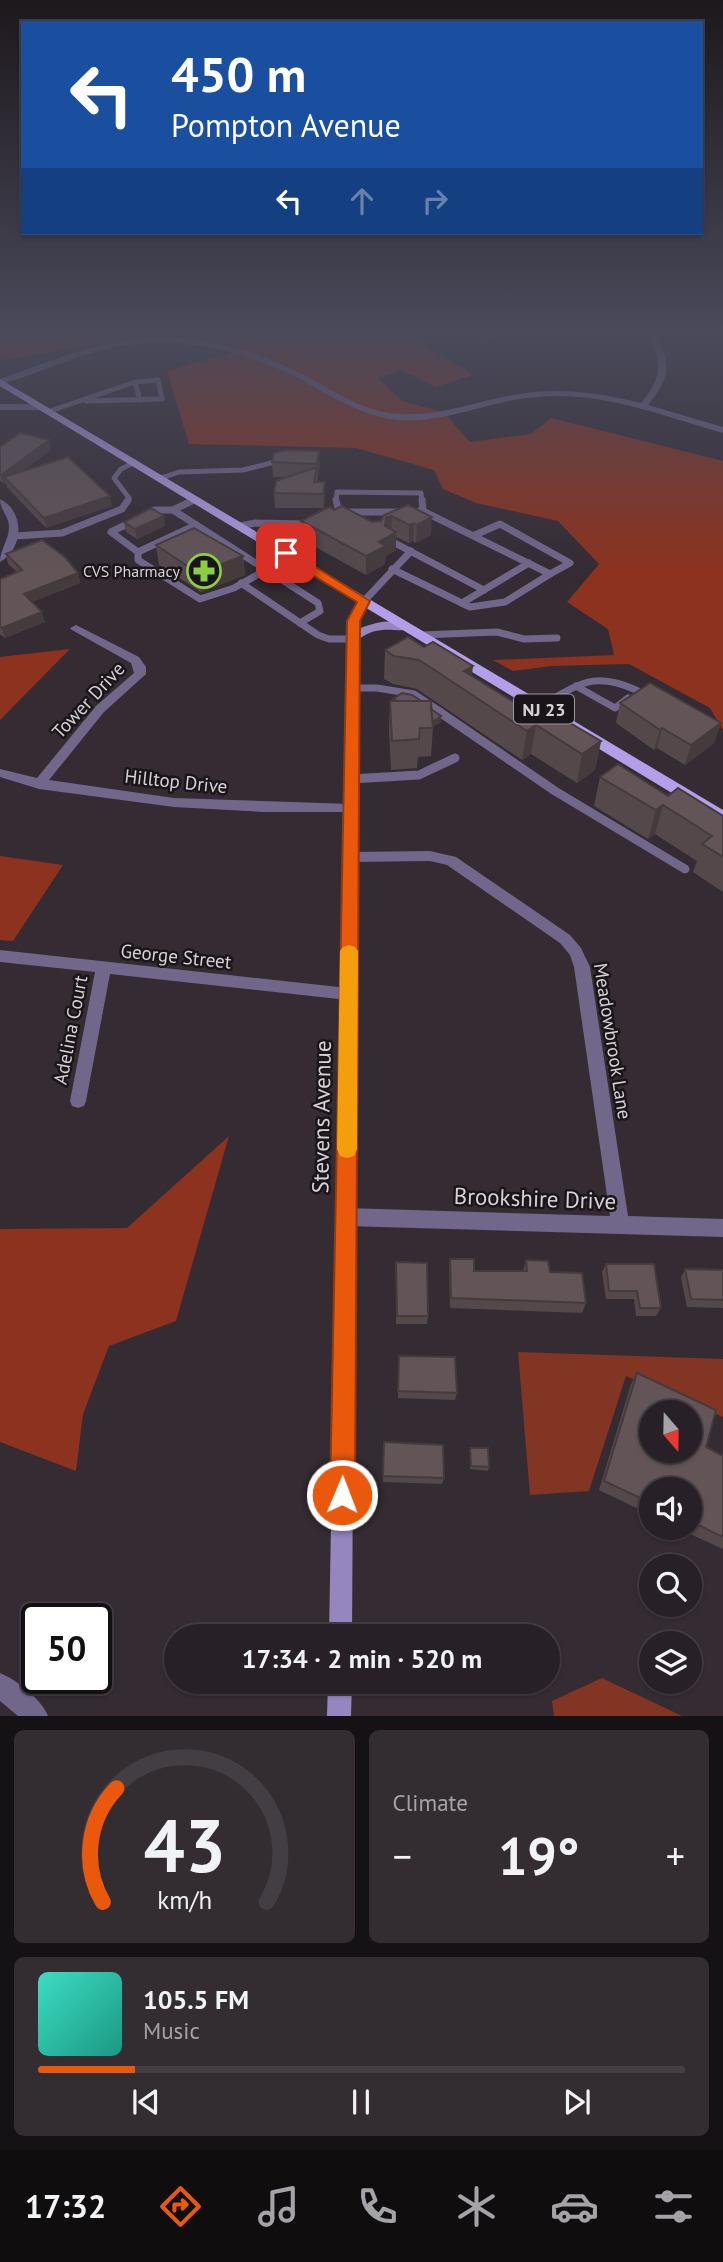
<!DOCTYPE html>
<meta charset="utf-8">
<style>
:root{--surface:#272026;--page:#332d32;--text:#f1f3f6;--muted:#a4a3a7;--line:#433e43;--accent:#ea580c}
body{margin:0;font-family:"PT Sans",sans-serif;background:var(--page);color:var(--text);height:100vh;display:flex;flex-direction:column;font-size:26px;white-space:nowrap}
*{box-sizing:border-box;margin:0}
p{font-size:23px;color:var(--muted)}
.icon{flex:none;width:38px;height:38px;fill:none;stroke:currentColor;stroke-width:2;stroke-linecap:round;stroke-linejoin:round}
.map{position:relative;height:1716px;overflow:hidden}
.sheet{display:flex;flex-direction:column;gap:14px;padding:14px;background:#151215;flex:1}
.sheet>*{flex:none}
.banner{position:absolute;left:21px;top:21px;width:682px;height:214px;border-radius:0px;box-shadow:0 2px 5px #0004,0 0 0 2px var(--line);background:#1a4fa0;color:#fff;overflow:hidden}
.needle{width:46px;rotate:160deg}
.controls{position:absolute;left:639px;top:1400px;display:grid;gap:14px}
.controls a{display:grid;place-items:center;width:63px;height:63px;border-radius:50%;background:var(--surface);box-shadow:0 2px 5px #0004,0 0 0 2px var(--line);font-size:35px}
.speed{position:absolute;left:21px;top:1603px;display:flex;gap:14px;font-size:35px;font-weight:700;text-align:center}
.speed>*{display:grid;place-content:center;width:91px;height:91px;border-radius:50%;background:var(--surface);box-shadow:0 2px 5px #0004,0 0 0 2px var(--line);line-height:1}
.speed .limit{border:4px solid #111;border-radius:10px;background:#fff;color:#111}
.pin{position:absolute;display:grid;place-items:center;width:60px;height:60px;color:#fff;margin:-30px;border-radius:14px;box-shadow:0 4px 10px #0006}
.me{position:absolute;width:77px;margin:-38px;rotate:1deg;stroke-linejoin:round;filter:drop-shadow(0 0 5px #0008)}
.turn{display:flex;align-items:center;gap:24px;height:147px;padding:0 35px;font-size:32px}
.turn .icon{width:91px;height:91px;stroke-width:2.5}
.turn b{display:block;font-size:49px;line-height:60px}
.lanes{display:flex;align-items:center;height:66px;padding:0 35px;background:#0003;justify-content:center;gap:35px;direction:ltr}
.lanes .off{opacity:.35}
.big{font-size:52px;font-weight:700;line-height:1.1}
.sheet .card{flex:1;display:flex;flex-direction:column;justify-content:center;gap:10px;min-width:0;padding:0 24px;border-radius:10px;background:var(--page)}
.sheet .dial{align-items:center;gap:0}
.dial svg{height:182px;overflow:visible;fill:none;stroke:var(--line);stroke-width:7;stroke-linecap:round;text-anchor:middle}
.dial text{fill:var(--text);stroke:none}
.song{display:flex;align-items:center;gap:21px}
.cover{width:84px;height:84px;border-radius:10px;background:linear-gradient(135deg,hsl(170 70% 55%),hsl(170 70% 35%))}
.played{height:7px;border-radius:4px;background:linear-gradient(90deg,var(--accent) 15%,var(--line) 15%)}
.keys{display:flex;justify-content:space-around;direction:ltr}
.heat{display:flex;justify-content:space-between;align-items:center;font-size:38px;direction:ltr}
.sheet .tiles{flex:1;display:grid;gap:14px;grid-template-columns:1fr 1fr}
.card:last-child{grid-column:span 2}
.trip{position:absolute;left:164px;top:1624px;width:396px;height:70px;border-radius:35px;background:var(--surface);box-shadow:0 2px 5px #0004,0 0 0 2px var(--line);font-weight:700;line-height:70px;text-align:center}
.menu{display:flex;height:112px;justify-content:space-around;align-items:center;background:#100d0f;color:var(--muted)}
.menu .icon{width:49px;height:49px}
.menu .current{color:var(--accent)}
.menu b{font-size:32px;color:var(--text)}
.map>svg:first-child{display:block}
.green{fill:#833523}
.forest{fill:#8c321e}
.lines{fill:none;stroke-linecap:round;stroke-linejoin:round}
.lane-far2{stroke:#71678b;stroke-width:5}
.lane-far1{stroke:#71678b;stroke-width:7}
.lane{stroke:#71678b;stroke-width:9}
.street{fill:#71678b;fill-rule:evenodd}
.secondary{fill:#9686c0;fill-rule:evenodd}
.primary{fill:#b39ee9;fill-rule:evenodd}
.wall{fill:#54484b}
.shaded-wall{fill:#453b3d}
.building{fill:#625457;stroke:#453b3d;stroke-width:2;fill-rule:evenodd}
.route{fill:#ea580c;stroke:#983908;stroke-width:2}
.slow{fill:#f59e0b}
.labels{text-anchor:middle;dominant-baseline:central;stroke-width:5;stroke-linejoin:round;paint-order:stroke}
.far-poi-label{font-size:16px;fill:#d8d2d7;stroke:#191519;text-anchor:end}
.shield{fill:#191519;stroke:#9f999e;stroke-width:2}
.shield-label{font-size:18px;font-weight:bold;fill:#d8d2d7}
.street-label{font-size:19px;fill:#d8d2d7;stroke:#191519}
.near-street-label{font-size:23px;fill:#d8d2d7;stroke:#191519}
</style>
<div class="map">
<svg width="723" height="1716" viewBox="0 0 723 1716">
<rect width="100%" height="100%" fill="#342b33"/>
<g class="green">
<path d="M203,333H303L245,349L188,337Z"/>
<path d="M518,1352L723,1359V1417L626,1376L589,1491L530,1495Z"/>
<path d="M602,1678L682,1716H554L552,1701Z"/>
</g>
<g class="forest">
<path d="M0,333H203L188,337L145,336L5,360L0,358Z"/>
<path d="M303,333H404L473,375L435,387L402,370L378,378L402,401L443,412L470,442L531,434L551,418L723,461V730L710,708L629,664L552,666L513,671L493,660L614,655L608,629L567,602L599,564L558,521L476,503L443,489L434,470L356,448L189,444L167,371Z"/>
<path d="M70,649L0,720V657Z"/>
<path d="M0,856L63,865L13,941L0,940Z"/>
<path d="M229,1136L176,1321L109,1346L83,1414L76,1471L0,1442V1229L127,1228Z"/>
</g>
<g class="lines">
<g class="lane-far2">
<path d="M86,401L162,399L158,380L135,382"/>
<path d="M50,411L135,382L140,400"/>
<path d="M161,478L179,472L243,470L283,460"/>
<path d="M128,502L129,498L114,478L121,469L135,462"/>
<path d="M190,502L196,499"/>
<path d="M336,502L337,492L421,493L422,502"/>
</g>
<g class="lane-far1">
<path d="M336,500L338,508L344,515"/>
<path d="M173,510L194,500"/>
<path d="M345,512H401"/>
<path d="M418,512L423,509L422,500"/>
<path d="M240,526L255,523L311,524"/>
<path d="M475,535L500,524L570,563L550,574"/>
<path d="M14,536L62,533L122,509L128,500"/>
<path d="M389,540L484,590"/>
<path d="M138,552L196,525"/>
<path d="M286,553L272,561L266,570L295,559"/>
<path d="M392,569L470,607L505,602L550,574L421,510"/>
<path d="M266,570L234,588L200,599L138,560V552L111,532L155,510H173L318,603L320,611L300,623"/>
<path d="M241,583L318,635L329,639H353"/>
<path d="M364,601L411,551"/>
<path d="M462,603L529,563"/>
<path d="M421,635L497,632L524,639L557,638"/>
<path d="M576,686L615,708L628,698"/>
<path d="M352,688H377L414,694L441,712"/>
<path d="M540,707C587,678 597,671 649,696"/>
</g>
<g class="lane">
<path d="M438,711L555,791L685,869"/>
<path d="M351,779L419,775L455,758"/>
</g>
<g class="street">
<path d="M483,333H491L496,338L489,340Z"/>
<path d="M648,333H656C671,365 671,377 648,405L723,427V433C662,416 602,391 537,397C490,400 445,424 397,420C353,415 320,387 281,370C222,344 158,334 95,352C63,361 32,375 0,385V379C40,365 80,348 122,341C178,331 236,344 288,367C325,383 357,412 399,414C441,417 479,400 519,394C560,387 601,393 641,403C663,376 662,364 648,333Z"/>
<path d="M0,404H42L46,407L42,410H0Z"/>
<path d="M0,499C25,511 24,549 0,562C0,549 9,540 9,527C9,516 0,510 0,499Z"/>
<path d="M76,625L139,657L146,667V674L104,712L49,780L174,798L351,804L358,809L356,812H263L174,807L39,789L0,777V769L37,778L96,706L134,673L131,663L72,630L70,628Z"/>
<path d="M430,851L456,857L570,935L581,948L590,967L628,1216L723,1219V1237L346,1226L340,1223L337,1217L340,1211L346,1208L610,1216L574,967L570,955L560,943L447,865L430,861L350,862L343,857L350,852Z"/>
<path d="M0,950L348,988L354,990L356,994L354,998L348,1000L110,974L86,1101L84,1106L78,1108L72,1106L70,1101L95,972L0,962Z"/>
<path d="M0,1673C17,1680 41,1699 48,1716H18L0,1701Z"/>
</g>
<g class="secondary">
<path d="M364,598L369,601L359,621V629C374,622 399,617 414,627C401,636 381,621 358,640L352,1636H329L347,621L360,599Z"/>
<path d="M328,1682H352L351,1716H327Z"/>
</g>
<path class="primary" d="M0,379L723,810V824L0,386Z"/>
</g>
<g class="wall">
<path d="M49,440L51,450L21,472L112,506L46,528L7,487L6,483L4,484L0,481V447Z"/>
<path d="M274,453L320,465L317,482H325L324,508H275L274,493L287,477H273L272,462Z"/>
<path d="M408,505L431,535L416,543L413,541L409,543L396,537V550L386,556L385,564L366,575L301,539V521L334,510L372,522L381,521Z"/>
<path d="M124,522L165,526L137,539L126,532Z"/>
<path d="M156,545L243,556L245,575L201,592L159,565Z"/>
<path d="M6,554L78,573L80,583L32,602L45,622L5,638L0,634V579L17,572L8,564Z"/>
<path d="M385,650L472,676L541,719L601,741L595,770L577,783L531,754L522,760L417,689L393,684L384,679Z"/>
<path d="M393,699L431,709L441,722L433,726L431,756L418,757L417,768L391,770L389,730L390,701H393Z"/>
<path d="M620,703L721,723L714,743L685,765L657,748L654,750L616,723Z"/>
<path d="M600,777L668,796L723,816V892L693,872L697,861L655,834L648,839L594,806Z"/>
<path d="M450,1259L474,1271H523L526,1260L550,1272L586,1303L582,1313L450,1308L449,1269Z"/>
<path d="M606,1264L661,1308L656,1316H636L634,1299H606L602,1272Z"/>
<path d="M685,1269L723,1270V1308L687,1307L681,1278Z"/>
<path d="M396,1271L428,1316L427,1324H396Z"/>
<path d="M399,1356L457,1393L455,1400L398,1398Z"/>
<path d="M637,1373L706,1447L723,1456V1549L677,1528H690V1489H651V1515L599,1490L631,1384Z"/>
<path d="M384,1442L444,1478L442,1484L383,1482Z"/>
<path d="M470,1448L489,1467L488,1471L470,1469Z"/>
</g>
<g class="shaded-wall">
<path d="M49,440L51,450L8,481L4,477L6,483L4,484L1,475Z"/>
<path d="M319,451L320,465L318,478L317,464Z"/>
<path d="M325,482V497L324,508L323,494Z"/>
<path d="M110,496L112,506L46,528L44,518Z"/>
<path d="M164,516L165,526L137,539L135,529Z"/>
<path d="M392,516L391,534L396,532V550L386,556L385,564L366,575V556L379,542L386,517Z"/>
<path d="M432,517L431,535L416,543L417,525Z"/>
<path d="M414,523L413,541L409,543V525Z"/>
<path d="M243,556L245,575L201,592L198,573Z"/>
<path d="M78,573L80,583L27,604L24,594Z"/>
<path d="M42,612L45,622L5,638L2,628Z"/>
<path d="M473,666L470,694L464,671Z"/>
<path d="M441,716V722L430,728V723Z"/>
<path d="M721,723L714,743L685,765L691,745Z"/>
<path d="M536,725L531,754L522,760L527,731Z"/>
<path d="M662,728L657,748L654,750L660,730Z"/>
<path d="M601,741L595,770L577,783L582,754Z"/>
<path d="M663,805L655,834L648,839L656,810Z"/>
</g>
<g class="building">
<path d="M20,433L49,440L1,475L0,474V447Z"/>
<path d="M287,450L319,451L317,464L272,462L274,453Z"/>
<path d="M68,457L110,496L44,518L4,477Z"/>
<path d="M317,467L314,482H325L323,494L274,493L276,481Z"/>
<path d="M408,505L432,517L417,525L414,523L409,525L392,516L386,517L385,526L396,532L379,542L386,546L366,556L301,521L323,510L330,507L334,510L342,506L372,522L381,521L384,515Z"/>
<path d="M151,508L164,516L135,529L124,522Z"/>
<path d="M194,528L243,556L198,573L156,545Z"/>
<path d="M42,540L65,557L78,573L24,594L42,612L2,628L0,626V579L22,570L6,554Z"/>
<path d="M408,637L424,647L433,642L473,666L464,671L541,719L551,712L601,741L582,754L536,725L527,731L419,660L394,656L385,650Z"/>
<path d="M650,683L721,723L691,745L662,728L660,730L620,703Z"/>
<path d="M402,693L412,695L421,701H397L393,699Z"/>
<path d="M390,701H431L433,728H420L419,739L392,741Z"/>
<path d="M431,709L441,716L433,722Z"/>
<path d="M618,764L668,796L678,788L723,816V857L702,844L712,836L663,805L656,810L600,777Z"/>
<path d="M450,1259H474V1271H527L526,1260L548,1261L550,1272L582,1273L586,1303L451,1298Z"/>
<path d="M396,1262L427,1263L428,1316H397Z"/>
<path d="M606,1264H654L661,1308H640L637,1291H609Z"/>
<path d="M685,1269L723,1270V1300L691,1299Z"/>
<path d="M399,1356L455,1357L457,1393L398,1391Z"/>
<path d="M637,1373L716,1410L706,1447L723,1456V1537L690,1521V1489H651V1503L604,1481ZM651,1412H690V1451H651Z"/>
<path d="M384,1442L443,1445L444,1478L383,1476Z"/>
<path d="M470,1448H488L489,1467L471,1466Z"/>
</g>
<linearGradient id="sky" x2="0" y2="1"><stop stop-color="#1d181c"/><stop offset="0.58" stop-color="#4a4a5b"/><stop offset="1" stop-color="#4a4a5b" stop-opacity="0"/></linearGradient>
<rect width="723" height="573" fill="url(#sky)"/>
<path class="route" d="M281,551H290L370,601L360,621L355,1495L351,1504L342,1507L334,1504L330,1495L347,621L357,602L281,556Z"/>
<path class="slow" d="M349,945L355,947L358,951L357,1149L354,1156L347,1158L340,1156L337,1149L340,951L343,947Z"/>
<defs>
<g id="pharmacy-ring" transform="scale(1.75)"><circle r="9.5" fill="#191519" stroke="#8dce44" stroke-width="1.5"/><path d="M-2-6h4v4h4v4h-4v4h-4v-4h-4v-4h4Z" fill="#8dce44"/></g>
</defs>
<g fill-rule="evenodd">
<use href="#pharmacy-ring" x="204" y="571"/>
</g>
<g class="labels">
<g class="far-poi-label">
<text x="180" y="571">CVS Pharmacy</text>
</g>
<rect class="shield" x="514" y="694.5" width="60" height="29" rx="5"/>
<g class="shield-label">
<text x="544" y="709">NJ 23</text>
</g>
<g class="street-label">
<text transform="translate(88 700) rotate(-47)">Tower Drive</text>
<text transform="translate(176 781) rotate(6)">Hilltop Drive</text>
<text transform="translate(176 956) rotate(6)">George Street</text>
<text transform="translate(70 1030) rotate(-79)">Adelina Court</text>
<text transform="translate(613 1041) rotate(81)">Meadowbrook Lane</text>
</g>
<g class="near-street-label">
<text transform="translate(321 1117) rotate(-89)">Stevens Avenue</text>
<text transform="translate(535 1198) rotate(2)">Brookshire Drive</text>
</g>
</g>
</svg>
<div class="controls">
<a><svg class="needle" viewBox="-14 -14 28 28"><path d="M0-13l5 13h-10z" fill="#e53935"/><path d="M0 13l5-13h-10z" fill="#a4a3a7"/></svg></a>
<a><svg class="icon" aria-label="sound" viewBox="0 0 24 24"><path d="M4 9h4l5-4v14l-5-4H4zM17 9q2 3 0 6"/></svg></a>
<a><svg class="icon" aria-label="search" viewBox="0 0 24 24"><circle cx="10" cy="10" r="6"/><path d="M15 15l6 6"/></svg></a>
<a><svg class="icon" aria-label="layers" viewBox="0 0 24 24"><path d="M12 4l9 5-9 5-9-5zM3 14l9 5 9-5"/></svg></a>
</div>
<div class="speed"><div class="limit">50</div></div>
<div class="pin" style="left:286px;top:553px;background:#d93025"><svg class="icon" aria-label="arrive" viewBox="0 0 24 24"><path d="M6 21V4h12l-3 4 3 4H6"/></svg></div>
<svg class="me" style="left:342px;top:1495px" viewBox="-20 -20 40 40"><circle r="17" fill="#ea580c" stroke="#fff" stroke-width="3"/><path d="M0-11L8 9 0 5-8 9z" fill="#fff"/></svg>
<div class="trip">17:34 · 2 min · 520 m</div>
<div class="banner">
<div class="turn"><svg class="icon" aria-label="left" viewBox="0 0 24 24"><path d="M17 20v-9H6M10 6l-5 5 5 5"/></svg><div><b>450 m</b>Pompton Avenue</div></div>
<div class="lanes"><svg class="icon" aria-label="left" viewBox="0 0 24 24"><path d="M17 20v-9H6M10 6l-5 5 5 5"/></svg><svg class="icon off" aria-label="ahead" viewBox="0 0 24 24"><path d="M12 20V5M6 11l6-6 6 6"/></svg><svg class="icon off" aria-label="right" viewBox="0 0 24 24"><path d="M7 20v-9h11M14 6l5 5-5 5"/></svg></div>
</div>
</div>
<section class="sheet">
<div class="tiles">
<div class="card dial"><svg viewBox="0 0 100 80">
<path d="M14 69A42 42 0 1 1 86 69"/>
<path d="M14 69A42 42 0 0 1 20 19" stroke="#ea580c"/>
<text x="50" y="56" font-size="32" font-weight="700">43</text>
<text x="50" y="72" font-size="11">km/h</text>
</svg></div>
<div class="card"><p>Climate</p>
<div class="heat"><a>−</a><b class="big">19°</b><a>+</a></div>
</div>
<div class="card">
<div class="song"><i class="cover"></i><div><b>105.5 FM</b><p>Music</p></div></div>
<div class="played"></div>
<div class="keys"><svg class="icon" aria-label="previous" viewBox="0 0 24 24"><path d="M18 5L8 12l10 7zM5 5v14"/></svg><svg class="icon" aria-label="pause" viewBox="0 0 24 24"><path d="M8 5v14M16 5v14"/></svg><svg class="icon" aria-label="next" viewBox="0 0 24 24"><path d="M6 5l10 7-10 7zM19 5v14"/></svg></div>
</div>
</div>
</section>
<nav class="menu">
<b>17:32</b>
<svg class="icon current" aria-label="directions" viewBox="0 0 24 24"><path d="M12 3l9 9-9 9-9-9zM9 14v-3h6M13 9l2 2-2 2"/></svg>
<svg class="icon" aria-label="music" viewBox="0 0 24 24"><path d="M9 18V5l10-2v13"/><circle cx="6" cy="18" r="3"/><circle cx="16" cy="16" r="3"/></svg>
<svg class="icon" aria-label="phone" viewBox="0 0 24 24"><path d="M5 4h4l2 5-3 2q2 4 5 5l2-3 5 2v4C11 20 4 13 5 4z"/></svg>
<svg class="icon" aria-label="climate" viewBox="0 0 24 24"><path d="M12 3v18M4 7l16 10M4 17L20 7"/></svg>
<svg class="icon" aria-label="car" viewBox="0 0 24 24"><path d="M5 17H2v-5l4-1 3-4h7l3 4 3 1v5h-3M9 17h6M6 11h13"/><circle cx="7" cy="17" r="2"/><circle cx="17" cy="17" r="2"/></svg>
<svg class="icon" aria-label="filters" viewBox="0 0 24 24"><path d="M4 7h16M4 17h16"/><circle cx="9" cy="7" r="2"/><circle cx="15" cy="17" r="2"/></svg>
</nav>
